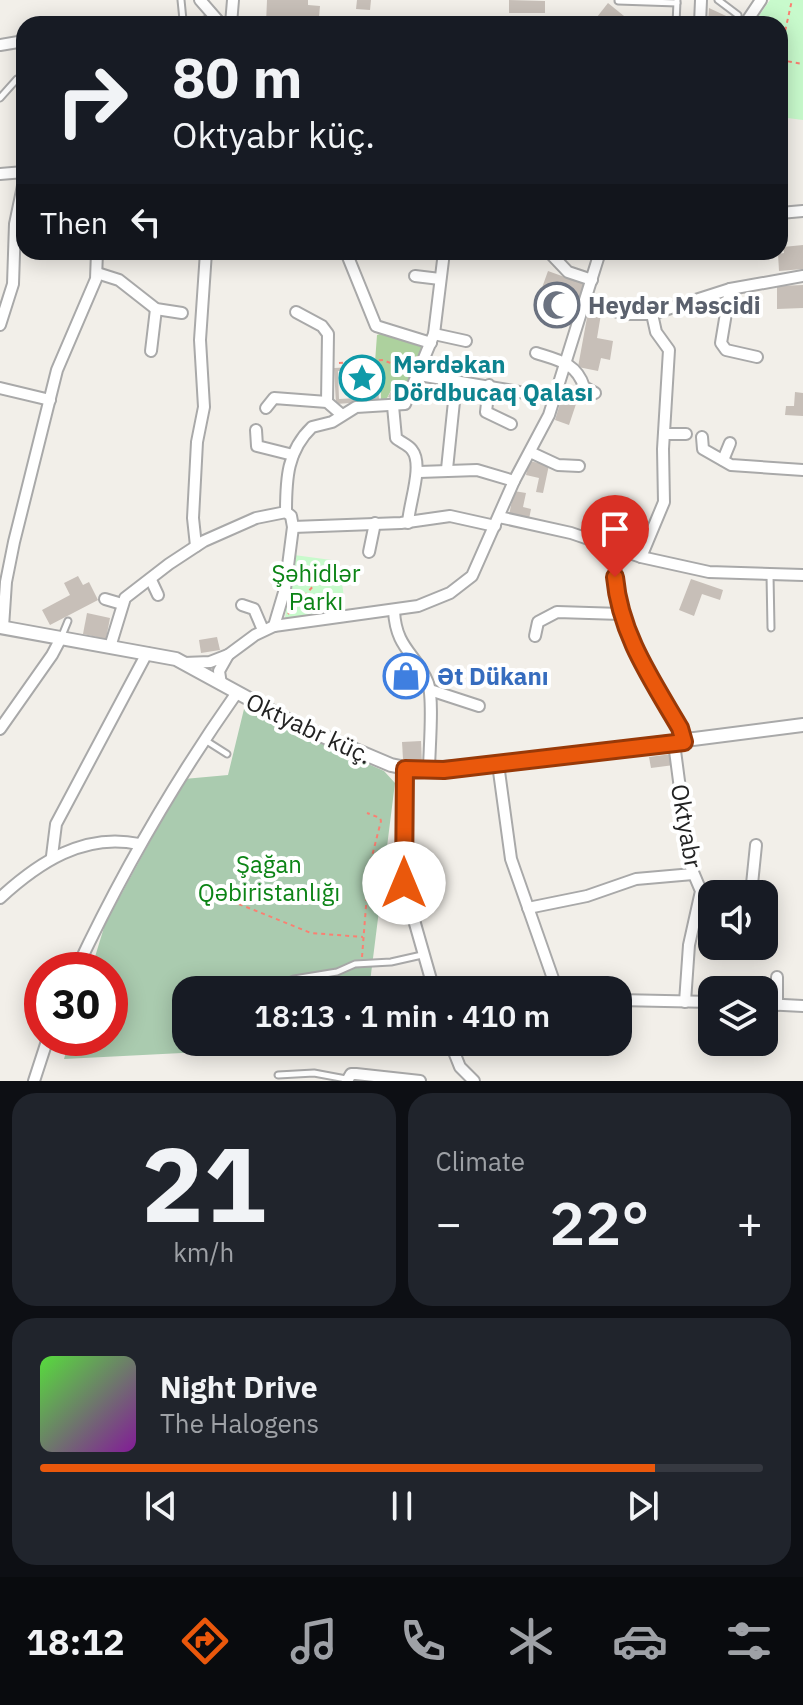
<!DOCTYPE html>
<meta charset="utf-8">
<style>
:root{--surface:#171b24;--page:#20242c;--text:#f1f3f6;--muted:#9ea1a6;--line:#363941;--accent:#ea580c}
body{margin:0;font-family:"IBM Plex Sans",sans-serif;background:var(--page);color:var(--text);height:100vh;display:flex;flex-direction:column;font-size:30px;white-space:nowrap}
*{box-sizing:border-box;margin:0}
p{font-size:26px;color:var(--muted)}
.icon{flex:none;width:44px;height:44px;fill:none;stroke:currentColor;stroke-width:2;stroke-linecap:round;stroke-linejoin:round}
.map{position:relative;height:1081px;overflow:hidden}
.sheet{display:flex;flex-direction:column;gap:12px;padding:12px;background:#0d0f14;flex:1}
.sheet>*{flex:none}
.banner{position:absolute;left:16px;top:16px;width:772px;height:244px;border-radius:24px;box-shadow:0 4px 20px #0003;background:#171b24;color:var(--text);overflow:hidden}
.buttons{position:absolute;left:698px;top:880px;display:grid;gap:16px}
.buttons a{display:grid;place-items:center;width:80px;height:80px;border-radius:16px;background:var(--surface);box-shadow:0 4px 20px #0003;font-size:40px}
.speed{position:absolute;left:24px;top:952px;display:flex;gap:16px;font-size:40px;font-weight:700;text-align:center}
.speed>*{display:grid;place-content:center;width:104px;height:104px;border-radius:50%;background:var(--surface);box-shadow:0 4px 20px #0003;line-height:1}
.speed .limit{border:12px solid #d22;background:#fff;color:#111}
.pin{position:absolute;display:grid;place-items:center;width:68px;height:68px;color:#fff;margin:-82px -34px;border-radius:50% 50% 50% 0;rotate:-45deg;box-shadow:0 0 8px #0007}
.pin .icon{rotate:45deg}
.me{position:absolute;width:88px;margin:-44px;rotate:0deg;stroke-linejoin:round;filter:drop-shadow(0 0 6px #0008)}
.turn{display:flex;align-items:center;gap:28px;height:168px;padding:0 24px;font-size:36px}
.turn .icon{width:104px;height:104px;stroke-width:2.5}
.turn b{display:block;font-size:56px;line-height:68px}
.then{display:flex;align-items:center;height:76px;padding:0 24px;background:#0003;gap:16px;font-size:30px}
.big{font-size:60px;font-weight:600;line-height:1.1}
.sheet .card{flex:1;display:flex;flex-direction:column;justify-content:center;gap:12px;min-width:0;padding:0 28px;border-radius:24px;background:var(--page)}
.sheet .dial{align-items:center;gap:0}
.dial b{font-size:104px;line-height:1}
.song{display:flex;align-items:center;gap:24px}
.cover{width:96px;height:96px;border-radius:12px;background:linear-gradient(135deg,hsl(110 70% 55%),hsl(290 70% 35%))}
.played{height:8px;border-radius:4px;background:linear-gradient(90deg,var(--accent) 85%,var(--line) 85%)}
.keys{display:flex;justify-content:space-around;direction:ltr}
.heat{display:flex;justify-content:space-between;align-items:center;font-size:44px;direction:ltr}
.sheet .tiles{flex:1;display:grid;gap:12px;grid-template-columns:1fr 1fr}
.card:last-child{grid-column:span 2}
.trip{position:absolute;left:172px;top:976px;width:460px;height:80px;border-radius:24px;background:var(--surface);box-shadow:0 4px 20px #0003;font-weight:600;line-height:80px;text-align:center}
.dock{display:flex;height:128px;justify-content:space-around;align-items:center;background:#090b0e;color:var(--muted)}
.dock .icon{width:56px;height:56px}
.dock .current{color:var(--accent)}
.dock b{font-size:36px;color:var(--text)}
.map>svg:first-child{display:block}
.forest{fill:#add19e}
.cemetery{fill:#aacbaf}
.park{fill:#c8facc}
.building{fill:#c7bfb8}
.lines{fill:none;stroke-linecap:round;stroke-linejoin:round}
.service-casing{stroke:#a9a9a9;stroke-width:9}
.minor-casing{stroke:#a9a9a9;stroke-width:14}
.tertiary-casing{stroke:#a9a9a9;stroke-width:16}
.path{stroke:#fa8072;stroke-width:2;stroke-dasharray:4 4;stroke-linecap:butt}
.service{stroke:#fff;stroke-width:5}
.minor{stroke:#fff;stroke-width:10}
.tertiary{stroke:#fff;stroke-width:12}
.route-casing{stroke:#983908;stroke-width:20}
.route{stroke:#ea580c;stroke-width:14}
.labels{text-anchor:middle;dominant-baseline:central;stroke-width:8;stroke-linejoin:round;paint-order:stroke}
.worship-label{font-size:24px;font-weight:bold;fill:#5b616d;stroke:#fff;text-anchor:start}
.culture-label{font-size:24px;font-weight:bold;fill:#0d838f;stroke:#fff;text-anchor:start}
.park-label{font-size:24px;fill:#0c8416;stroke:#fff}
.shop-label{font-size:24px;font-weight:bold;fill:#366cbe;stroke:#fff;text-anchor:start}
.street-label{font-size:24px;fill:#222;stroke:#fff}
</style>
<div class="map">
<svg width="803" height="1081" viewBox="0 0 803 1081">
<rect width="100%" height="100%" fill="#f2efe9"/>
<path class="forest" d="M383,333L426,345L409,390L395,383L386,400H381L380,366L375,362L377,335Z"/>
<path class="cemetery" d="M244,709L384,771L395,783L369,990H186V1042L362,1044L64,1059L70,1038H110V970H91L105,924L184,779L228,775Z"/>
<g class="park">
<path d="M770,0H803V120L780,117V24H753Z"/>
<path d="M294,555L339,561L346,612L285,618Z"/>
</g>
<g class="building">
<path d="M267,0H308V5L320,6L319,17L308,16V24H266Z"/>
<path d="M357,0H371L370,10L356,9Z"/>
<path d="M509,0L545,1V13H509Z"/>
<path d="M608,3L624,16L618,24H605L597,17Z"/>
<path d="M709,8L739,22L708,24Z"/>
<path d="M803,245V269L779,271L778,254L784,253L783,247Z"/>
<path d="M548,271L584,284L579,298L550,288L547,296L559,300L553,317L534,310Z"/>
<path d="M803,285V308L777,309V286Z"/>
<path d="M588,312L601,314L597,338L613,341L610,360L601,358L598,371L578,367Z"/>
<path d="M377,364L379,401L336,404L334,368L353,367V370L338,371L339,399L375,397L374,369L355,370V367Z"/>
<path d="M347,376H363L364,390L347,391Z"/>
<path d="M395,383L408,389L402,403L388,397Z"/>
<path d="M566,384L581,389L569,425L555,420Z"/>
<path d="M795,392L803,393V416L785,415L786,406H794Z"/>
<path d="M529,461L549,465L543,493L536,492L539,478L526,475Z"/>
<path d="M514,491L526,493L523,507L531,509L529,519L509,515Z"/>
<path d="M78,576L83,585L89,582L98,600L50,625L42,610L70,595L64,583Z"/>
<path d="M691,579L723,590L720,600L702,594L694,616L679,610Z"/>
<path d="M87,613L110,618L106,639L83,634Z"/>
<path d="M217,637L220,650L201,653L199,640Z"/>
<path d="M421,741L422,764L403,759L402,742Z"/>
<path d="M672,754L674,765L651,768L649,757Z"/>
</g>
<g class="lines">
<g class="service-casing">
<g id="service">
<path d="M181,0L183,20L187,24"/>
<path d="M718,0L738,15"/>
<path d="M618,1L677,3"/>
<path d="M193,24L213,17"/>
<path d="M676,24L677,1"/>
<path d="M0,98L17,79H24"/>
<path d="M770,575L771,628"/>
<path d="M61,638L68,621"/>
<path d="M205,740L227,754"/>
<path d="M268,990L294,979L337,972L355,964L391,962L422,955"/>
<path d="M278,1075L314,1073L346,1079"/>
</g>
</g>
<g class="minor-casing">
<g id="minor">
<path d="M200,0L221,24"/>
<path d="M231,24L233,0"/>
<path d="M700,24L701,0"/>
<path d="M745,24L761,0"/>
<path d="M0,45L24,41"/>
<path d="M0,174L24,172"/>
<path d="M780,213L803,211"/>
<path d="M346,252L376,326L431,343"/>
<path d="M549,252L568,272L592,280"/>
<path d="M97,273L119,280L156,309L182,313"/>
<path d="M415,276L440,279"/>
<path d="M730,289L721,343L726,350L757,357"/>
<path d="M585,302L625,314H652L730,289L803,276"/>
<path d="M296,312L322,326L328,334L327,402"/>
<path d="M0,325L13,284L15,224L24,181"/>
<path d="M434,334L466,341"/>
<path d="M151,351L156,309"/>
<path d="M536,353C558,360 577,363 584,387L595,393"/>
<path d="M419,375L555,398"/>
<path d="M489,385L486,412L511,424"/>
<path d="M0,388L50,400"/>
<path d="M393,406L396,438C400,442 409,445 412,450C424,465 409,503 408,523"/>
<path d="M266,408L274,398L327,402L342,415"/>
<path d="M256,430L257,446L293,455"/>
<path d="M664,434H686"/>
<path d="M702,437L703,449L731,465L803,470"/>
<path d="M530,452L558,465L579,466"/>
<path d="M723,460L730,443"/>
<path d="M447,469L456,382"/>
<path d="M419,472L477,470L514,481"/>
<path d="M499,517L571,533L641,557L709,572L803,575"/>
<path d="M293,527L401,523L450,516L495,526"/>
<path d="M196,546L193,518L197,442L204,407L200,340L206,252"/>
<path d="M617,550C610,603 632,647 658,691C668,708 680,723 684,742"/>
<path d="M369,552L375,523"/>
<path d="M641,557L664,502L663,449L669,350L656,332L652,314"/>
<path d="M151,580L158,595"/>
<path d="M105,599L122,604"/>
<path d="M242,605L254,609L263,630"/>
<path d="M394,611C396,649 416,653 428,683C434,699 429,751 429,771"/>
<path d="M274,626L285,589L293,527L291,516L286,512C286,479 287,451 312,427L332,422L356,407L405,404L434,334L444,252"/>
<path d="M3,627L6,582L14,542L57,370L96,279L97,252"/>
<path d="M535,636L538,622L557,612L621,614"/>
<path d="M110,647L125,598L169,564L204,541L256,518L286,512"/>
<path d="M228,655L255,635L274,626L418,606L450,593L472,576L514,481L549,415L600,252"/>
<path d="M184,663L210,662L228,655L219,671L221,684"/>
<path d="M430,690L479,706"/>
<path d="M0,729L52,655L61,638"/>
<path d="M674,743L690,865L701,891L689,945L685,1002"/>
<path d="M498,764L511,859L557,990"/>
<path d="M405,769L406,892L434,990"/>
<path d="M52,856L56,824L147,653"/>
<path d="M751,894L756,845"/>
<path d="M0,898C38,863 84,832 139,844"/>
<path d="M528,908L587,896L636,879L693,874"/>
<path d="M76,970C122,872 174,782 236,694"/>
<path d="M777,977V1005"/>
<path d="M445,990H460"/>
<path d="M618,1000L712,1002"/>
<path d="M764,1004L803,1006"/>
<path d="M450,1042L460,1067L474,1081"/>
<path d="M34,1081L48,1038"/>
<path d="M347,1081L351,1074H356L420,1081"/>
</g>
</g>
<g class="tertiary-casing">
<path id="tertiary" d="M0,627L176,659L299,726L391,765L415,770L498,764L803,725"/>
</g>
<g class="path">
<path d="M780,54L792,0"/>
<path d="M780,60L803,64"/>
<path d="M339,363L383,360L408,370"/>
<path d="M288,614L325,573"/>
<path d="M224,898L311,933L363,937"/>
<path d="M362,957L369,868L381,821L380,818L367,813"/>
</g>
<use href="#service" class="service"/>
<use href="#minor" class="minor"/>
<use href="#tertiary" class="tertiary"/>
</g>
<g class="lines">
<g class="route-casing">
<path id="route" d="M404,883L405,769L444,770L684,742L680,728C652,680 620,634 615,577"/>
</g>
<use href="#route" class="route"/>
</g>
<defs>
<g id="mosque-ring" transform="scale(2.3)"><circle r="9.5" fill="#fff" stroke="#6b7280" stroke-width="1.5"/><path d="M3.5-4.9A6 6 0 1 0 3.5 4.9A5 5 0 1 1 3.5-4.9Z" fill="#6b7280"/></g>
<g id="sight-ring" transform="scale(2.3)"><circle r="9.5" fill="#fff" stroke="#0f9aa8" stroke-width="1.5"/><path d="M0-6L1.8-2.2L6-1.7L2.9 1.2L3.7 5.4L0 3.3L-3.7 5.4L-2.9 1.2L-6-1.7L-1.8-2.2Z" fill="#0f9aa8"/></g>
<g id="shop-ring" transform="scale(2.3)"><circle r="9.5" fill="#fff" stroke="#3f7fe0" stroke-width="1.5"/><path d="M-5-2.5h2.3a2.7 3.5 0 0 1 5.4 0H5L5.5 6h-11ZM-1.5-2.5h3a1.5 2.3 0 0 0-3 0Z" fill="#3f7fe0"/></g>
</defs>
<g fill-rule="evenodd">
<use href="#mosque-ring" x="557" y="305"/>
<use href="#sight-ring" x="362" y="378"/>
<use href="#shop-ring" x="406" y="676"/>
</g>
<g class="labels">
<g class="worship-label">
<text x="588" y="305">Heydər Məscidi</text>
</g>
<g class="culture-label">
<text x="393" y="364">Mərdəkan<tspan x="393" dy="28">Dördbucaq Qalası</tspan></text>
</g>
<g class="park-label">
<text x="316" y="573">Şəhidlər<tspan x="316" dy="28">Parkı</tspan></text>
<text x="269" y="864">Şağan<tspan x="269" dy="28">Qəbiristanlığı</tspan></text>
</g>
<g class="shop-label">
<text x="437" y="676">Ət Dükanı</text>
</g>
<g class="street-label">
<text transform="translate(309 728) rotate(25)">Oktyabr küç.</text>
<text transform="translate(687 826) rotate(80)">Oktyabr</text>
</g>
</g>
</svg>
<div class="buttons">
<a><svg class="icon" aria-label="sound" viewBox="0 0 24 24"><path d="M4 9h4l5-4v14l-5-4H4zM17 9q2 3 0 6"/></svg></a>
<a><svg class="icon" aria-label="layers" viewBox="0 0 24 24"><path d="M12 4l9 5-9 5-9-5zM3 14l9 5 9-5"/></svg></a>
</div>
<div class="speed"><div class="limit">30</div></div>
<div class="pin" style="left:615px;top:577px;background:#d93025"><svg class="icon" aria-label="arrive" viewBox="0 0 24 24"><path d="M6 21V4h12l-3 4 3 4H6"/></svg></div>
<svg class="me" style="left:404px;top:883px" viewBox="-20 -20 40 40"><circle r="19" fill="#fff"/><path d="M0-13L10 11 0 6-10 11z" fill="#ea580c"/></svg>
<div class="trip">18:13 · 1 min · 410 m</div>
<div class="banner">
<div class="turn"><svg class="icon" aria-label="right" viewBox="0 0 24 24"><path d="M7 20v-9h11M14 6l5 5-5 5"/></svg><div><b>80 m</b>Oktyabr küç.</div></div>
<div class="then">Then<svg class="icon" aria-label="left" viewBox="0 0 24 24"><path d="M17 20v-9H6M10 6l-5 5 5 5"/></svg></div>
</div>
</div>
<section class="sheet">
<div class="tiles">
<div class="card dial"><b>21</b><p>km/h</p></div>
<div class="card"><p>Climate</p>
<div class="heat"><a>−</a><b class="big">22°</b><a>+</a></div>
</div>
<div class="card">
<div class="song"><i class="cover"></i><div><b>Night Drive</b><p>The Halogens</p></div></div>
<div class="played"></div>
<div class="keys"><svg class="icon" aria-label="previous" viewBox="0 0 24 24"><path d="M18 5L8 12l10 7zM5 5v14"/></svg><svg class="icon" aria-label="pause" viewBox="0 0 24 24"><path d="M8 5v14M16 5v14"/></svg><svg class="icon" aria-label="next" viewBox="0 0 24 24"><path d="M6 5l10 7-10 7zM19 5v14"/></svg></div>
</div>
</div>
</section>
<nav class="dock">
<b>18:12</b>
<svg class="icon current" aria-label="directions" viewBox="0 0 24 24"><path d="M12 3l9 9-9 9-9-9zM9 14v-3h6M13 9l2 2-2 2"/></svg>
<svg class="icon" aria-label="music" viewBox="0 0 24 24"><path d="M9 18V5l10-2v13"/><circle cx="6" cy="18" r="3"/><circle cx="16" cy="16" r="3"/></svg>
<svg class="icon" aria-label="phone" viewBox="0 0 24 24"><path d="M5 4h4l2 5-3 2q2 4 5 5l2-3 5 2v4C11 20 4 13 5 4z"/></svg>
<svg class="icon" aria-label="climate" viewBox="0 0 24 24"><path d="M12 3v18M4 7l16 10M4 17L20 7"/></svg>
<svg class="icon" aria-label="car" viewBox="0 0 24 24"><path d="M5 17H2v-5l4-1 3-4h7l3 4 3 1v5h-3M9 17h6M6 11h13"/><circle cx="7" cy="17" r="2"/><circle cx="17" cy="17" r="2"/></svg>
<svg class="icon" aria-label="filters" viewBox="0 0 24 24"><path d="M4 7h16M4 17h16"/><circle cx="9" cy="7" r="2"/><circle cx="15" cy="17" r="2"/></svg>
</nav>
